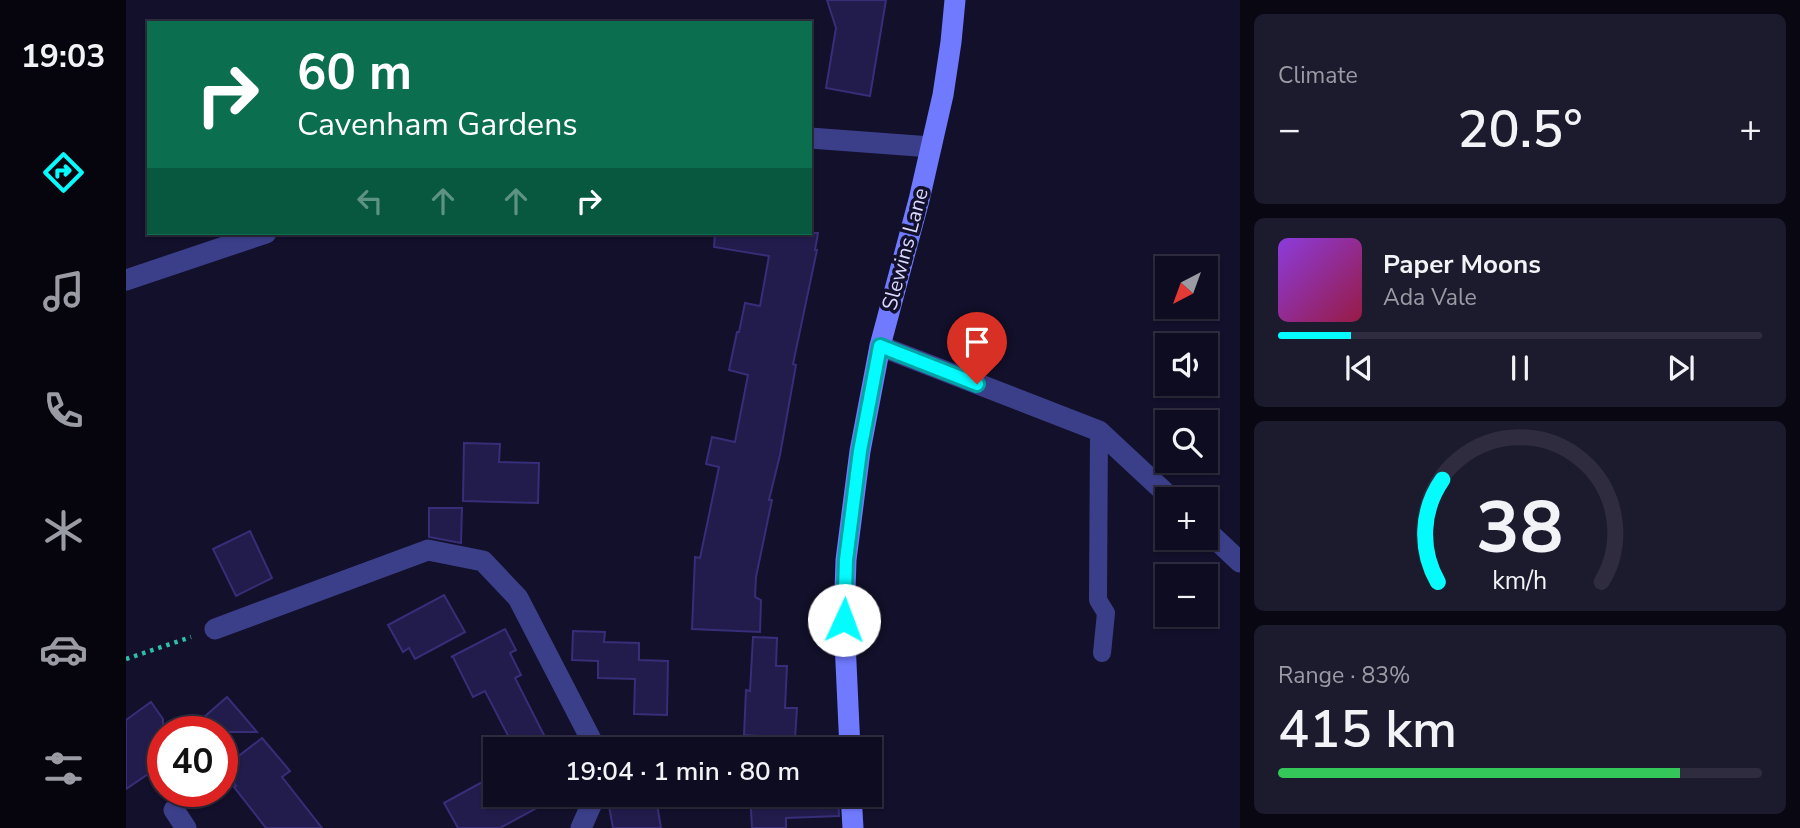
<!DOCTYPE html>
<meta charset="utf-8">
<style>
:root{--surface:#0e0c20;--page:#1c1a2d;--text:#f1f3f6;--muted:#9b9ba5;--line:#2e2c3e;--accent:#05fcff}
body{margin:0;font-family:"Nunito Sans",sans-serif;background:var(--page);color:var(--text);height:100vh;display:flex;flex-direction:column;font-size:26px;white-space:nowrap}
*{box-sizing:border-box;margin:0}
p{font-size:23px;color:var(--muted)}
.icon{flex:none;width:38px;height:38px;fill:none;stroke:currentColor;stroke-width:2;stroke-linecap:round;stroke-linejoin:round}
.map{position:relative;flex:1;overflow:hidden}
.details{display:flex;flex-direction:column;gap:14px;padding:14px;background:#080712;width:560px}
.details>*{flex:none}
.top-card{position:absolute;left:21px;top:21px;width:665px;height:214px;border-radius:0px;box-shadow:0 2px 5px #0004,0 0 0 2px var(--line);background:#0b6e4f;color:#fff;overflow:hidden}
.needle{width:46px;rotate:221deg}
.controls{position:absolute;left:1029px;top:256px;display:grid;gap:14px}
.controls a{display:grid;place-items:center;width:63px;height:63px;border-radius:0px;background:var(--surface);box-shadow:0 2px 5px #0004,0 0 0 2px var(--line);font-size:35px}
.speed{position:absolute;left:21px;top:716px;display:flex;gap:14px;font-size:35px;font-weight:700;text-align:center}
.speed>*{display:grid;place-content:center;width:91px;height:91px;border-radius:50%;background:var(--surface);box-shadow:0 2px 5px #0004,0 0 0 2px var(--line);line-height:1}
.speed .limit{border:10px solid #d22;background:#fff;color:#111}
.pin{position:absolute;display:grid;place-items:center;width:60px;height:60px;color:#fff;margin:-72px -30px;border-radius:50% 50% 50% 0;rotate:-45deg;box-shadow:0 0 7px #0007}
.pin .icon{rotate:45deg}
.me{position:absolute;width:77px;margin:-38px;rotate:2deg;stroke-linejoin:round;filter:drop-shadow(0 0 5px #0008)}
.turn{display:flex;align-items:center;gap:24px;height:147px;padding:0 35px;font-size:32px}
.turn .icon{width:91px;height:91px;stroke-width:2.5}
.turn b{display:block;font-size:49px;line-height:60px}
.lanes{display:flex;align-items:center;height:66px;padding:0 35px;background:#0003;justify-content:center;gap:35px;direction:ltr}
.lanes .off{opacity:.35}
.big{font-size:52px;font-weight:600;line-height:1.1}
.details .tile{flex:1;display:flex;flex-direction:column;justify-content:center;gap:10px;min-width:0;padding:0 24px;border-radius:10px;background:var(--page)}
.details .dial{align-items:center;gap:0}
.dial svg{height:182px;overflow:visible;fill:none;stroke:var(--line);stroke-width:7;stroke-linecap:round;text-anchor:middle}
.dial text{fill:var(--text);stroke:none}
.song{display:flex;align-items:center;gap:21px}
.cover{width:84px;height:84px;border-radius:10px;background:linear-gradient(135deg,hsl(270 70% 55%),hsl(340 70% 35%))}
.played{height:7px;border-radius:4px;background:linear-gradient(90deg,var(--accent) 15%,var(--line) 15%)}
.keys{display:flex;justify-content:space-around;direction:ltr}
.heat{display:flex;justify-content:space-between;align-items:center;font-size:38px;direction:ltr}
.charge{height:10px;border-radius:5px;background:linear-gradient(90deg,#34c759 83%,var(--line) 0)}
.trip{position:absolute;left:357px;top:737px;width:399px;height:70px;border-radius:0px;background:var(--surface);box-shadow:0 2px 5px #0004,0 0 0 2px var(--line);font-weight:600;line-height:70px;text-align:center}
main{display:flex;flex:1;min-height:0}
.tabs{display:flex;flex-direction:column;width:126px;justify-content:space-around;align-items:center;background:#06050d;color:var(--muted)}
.tabs .icon{width:49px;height:49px}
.tabs .selected{color:var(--accent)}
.tabs b{font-size:32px;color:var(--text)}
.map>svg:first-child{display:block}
.building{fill:#211c4b;stroke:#362e78;stroke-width:2}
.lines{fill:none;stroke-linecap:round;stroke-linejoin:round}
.path{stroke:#2fbea8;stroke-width:4.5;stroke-dasharray:3.5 5;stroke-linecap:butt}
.lane{stroke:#3b3f8a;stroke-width:18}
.street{stroke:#3b3f8a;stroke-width:21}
.secondary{stroke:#707aff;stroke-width:21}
.route-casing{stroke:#03a4a6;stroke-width:18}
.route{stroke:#05fcff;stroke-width:12}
.labels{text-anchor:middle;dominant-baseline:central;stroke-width:7;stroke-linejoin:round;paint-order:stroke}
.street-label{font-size:21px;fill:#dad9ff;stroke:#12102a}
</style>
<main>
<nav class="tabs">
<b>19:03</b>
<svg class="icon selected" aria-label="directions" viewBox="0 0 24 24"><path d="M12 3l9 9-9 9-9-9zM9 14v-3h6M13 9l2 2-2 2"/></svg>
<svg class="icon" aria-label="music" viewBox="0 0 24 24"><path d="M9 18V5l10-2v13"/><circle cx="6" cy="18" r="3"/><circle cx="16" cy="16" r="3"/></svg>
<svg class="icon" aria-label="phone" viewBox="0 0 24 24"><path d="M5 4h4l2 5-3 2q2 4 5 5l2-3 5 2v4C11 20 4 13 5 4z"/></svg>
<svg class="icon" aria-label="climate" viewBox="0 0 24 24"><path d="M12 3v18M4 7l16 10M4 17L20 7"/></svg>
<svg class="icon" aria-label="car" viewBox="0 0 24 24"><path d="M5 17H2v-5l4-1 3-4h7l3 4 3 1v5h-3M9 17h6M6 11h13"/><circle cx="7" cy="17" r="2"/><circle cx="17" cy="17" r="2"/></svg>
<svg class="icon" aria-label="filters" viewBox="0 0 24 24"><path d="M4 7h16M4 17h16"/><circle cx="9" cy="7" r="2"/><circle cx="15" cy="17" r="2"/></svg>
</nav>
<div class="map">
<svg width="1114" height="828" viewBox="0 0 1114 828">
<rect width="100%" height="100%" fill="#12102a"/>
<g class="building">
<path d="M701,0H760L744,96L700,88L710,28Z"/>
<path d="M589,233H692L689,250H691L667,364L670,365L654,455L643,500H646L630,577L629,597L635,600L634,632L566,629L569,557L574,558L593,467L580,464L586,437L609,442L622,375L603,370L611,332H613L619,303L634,306L643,256L588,247Z"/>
<path d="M338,443L374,444L373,462L413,463L412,503L337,501Z"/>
<path d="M303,508H336L335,543L303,537Z"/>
<path d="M124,531L146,578L110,596L87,549Z"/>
<path d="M318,595L339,632L289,659L283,648L277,652L262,625Z"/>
<path d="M379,629L390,650L384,653L395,675L389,678L423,745L428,742L432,749H389L359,691L347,697L327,657H325Z"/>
<path d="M447,631L479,632L478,642L513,643V660L542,661L541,715L508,714L509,679L472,678V661L446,660Z"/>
<path d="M627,637L651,638L650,666H661L659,708H671L669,738L618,735L620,690L624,691Z"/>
<path d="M101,697L131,732H61Z"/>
<path d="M25,702L37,719V764L0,789V720Z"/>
<path d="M136,738L164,771L156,777L196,828H140L108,787L110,786L97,768Z"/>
<path d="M369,775V794H450L432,804L429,798L374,828H332L318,803Z"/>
<path d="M624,794H712L713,816L660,818V828H626Z"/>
<path d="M530,798L535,828H487L483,806Z"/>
</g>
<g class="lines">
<path class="path" d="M0,659L65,637"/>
<path class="lane" d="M973,431L972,600L980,613L976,653"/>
<g class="street">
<path d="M684,138L805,147"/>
<path d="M0,280L140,233"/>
<path d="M754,346L973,431L1046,499"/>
<path d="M1080,530L1114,562"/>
<path d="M89,629L302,550L357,561L392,598L470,749"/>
<path d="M48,810L60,828"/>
<path d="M455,828L470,794"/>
</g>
<g class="secondary">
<path d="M724,749L718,620L720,560L734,451L754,346L793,200L817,95L825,42L829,0"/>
<path d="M725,794L727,828"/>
</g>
</g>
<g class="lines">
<g class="route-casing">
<path id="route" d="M718,620L720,560L734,451L754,346L851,384"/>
</g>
<use href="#route" class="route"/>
</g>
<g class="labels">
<g class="street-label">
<text transform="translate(779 249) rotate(-75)">Slewins Lane</text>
</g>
</g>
</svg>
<div class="controls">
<a><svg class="needle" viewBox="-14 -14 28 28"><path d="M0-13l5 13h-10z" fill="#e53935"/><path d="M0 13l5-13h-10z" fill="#9b9ba5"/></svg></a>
<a><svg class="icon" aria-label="sound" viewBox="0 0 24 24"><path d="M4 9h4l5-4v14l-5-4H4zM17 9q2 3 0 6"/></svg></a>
<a><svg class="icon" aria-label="search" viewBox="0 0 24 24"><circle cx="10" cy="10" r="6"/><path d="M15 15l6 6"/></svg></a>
<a>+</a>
<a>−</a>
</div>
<div class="speed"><div class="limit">40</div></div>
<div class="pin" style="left:851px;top:384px;background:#d93025"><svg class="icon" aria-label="arrive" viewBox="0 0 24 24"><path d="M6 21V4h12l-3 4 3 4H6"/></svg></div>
<svg class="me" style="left:718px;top:620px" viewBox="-20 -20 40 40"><circle r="19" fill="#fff"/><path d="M0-13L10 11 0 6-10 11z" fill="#05fcff"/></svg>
<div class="trip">19:04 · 1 min · 80 m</div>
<div class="top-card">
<div class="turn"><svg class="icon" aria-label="right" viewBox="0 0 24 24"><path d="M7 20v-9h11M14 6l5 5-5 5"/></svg><div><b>60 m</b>Cavenham Gardens</div></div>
<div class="lanes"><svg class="icon off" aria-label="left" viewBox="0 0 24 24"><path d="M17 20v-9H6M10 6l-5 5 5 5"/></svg><svg class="icon off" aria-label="ahead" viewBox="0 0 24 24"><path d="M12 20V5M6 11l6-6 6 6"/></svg><svg class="icon off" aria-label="ahead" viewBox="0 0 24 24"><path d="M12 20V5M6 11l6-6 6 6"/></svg><svg class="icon" aria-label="right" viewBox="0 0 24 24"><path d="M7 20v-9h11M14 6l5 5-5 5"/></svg></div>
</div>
</div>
<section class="details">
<div class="tile"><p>Climate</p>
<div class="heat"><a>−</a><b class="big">20.5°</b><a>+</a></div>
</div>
<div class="tile">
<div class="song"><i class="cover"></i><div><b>Paper Moons</b><p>Ada Vale</p></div></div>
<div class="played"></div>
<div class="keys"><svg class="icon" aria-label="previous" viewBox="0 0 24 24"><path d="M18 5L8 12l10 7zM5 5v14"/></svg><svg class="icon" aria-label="pause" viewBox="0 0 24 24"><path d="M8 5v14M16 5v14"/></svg><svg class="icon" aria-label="next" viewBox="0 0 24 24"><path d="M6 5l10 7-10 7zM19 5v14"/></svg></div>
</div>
<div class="tile dial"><svg viewBox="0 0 100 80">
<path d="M14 69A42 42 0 1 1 86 69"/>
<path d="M14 69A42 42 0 0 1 16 24" stroke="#05fcff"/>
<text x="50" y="56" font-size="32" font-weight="700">38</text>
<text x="50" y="72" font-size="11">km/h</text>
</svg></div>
<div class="tile"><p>Range · 83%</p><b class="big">415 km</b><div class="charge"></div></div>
</section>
</main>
